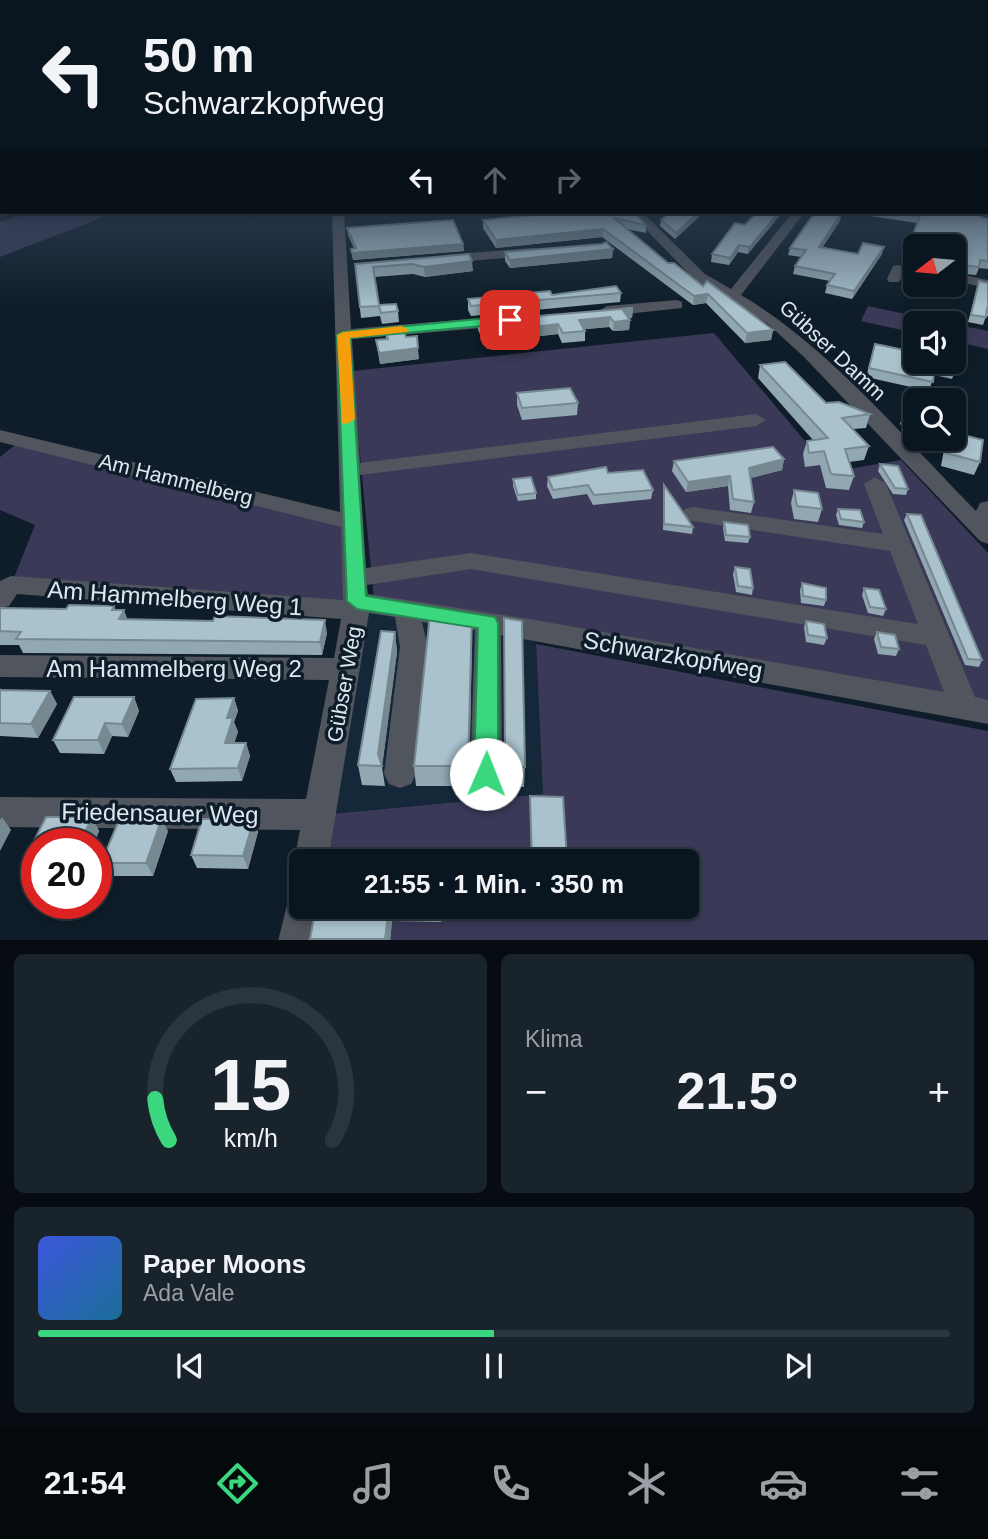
<!DOCTYPE html>
<html lang="de">
<meta charset="utf-8">
<style>
:root{--surface:#0a161f;--page:#18232c;--text:#f1f3f6;--muted:#999fa4;--line:#2a353d;--accent:#3ad77f}
body{margin:0;font-family:Helvetica,sans-serif;background:var(--page);color:var(--text);height:100vh;display:flex;flex-direction:column;font-size:26px;white-space:nowrap}
*{box-sizing:border-box;margin:0}
p{font-size:23px;color:var(--muted)}
.icon{flex:none;width:38px;height:38px;fill:none;stroke:currentColor;stroke-width:2;stroke-linecap:round;stroke-linejoin:round}
.map{position:relative;height:940px;overflow:hidden}
.side{display:flex;flex-direction:column;gap:14px;padding:14px;background:#060c11;flex:1}
.side>*{flex:none}
.top-card{position:absolute;left:0px;top:0px;width:989px;height:214px;box-shadow:0 4px 10px #0003,0 0 0 2px var(--line);background:#0a161f;color:var(--text);overflow:hidden}
.needle{width:46px;rotate:254deg}
.fabs{position:absolute;left:903px;top:234px;display:grid;gap:14px}
.fabs a{display:grid;place-items:center;width:63px;height:63px;border-radius:10px;background:var(--surface);box-shadow:0 4px 10px #0003,0 0 0 2px var(--line);font-size:35px}
.speed{position:absolute;left:21px;top:828px;display:flex;gap:14px;font-size:35px;font-weight:700;text-align:center}
.speed>*{display:grid;place-content:center;width:91px;height:91px;border-radius:50%;background:var(--surface);box-shadow:0 4px 10px #0003,0 0 0 2px var(--line);line-height:1}
.speed .limit{border:10px solid #d22;background:#fff;color:#111}
.pin{position:absolute;display:grid;place-items:center;width:60px;height:60px;color:#fff;margin:-30px;border-radius:14px;box-shadow:0 4px 10px #0006}
.me{position:absolute;width:77px;margin:-38px;rotate:1deg;stroke-linejoin:round;filter:drop-shadow(0 0 5px #0008)}
.turn{display:flex;align-items:center;gap:24px;height:147px;padding:0 28px;font-size:32px}
.turn .icon{width:91px;height:91px;stroke-width:2.5}
.turn b{display:block;font-size:49px;line-height:60px}
.lanes{display:flex;align-items:center;height:66px;padding:0 28px;background:#0003;justify-content:center;gap:35px;direction:ltr}
.lanes .off{opacity:.35}
.big{font-size:52px;font-weight:700;line-height:1.1}
.side .widget{flex:1;display:flex;flex-direction:column;justify-content:center;gap:10px;min-width:0;padding:0 24px;border-radius:10px;background:var(--page)}
.side .dial{align-items:center;gap:0}
.dial svg{height:182px;overflow:visible;fill:none;stroke:var(--line);stroke-width:7;stroke-linecap:round;text-anchor:middle}
.dial text{fill:var(--text);stroke:none}
.song{display:flex;align-items:center;gap:21px}
.cover{width:84px;height:84px;border-radius:10px;background:linear-gradient(135deg,hsl(230 70% 55%),hsl(200 70% 35%))}
.played{height:7px;border-radius:4px;background:linear-gradient(90deg,var(--accent) 50%,var(--line) 50%)}
.keys{display:flex;justify-content:space-around;direction:ltr}
.heat{display:flex;justify-content:space-between;align-items:center;font-size:38px;direction:ltr}
.side .tiles{flex:1;display:grid;gap:14px;grid-template-columns:1fr 1fr}
.widget:last-child{grid-column:span 2}
.trip{position:absolute;left:289px;top:849px;width:410px;height:70px;border-radius:10px;background:var(--surface);box-shadow:0 4px 10px #0003,0 0 0 2px var(--line);font-weight:700;line-height:70px;text-align:center}
.tab-bar{display:flex;height:112px;justify-content:space-around;align-items:center;background:#04090c;color:var(--muted)}
.tab-bar .icon{width:49px;height:49px}
.tab-bar .active{color:var(--accent)}
.tab-bar b{font-size:32px;color:var(--text)}
.map>svg:first-child{display:block}
.built{fill:#142839}
.green{fill:#3a3a58}
.lines{fill:none;stroke-linecap:round;stroke-linejoin:round}
.minor{fill:#51555e;fill-rule:evenodd}
.wall{fill:#91a7b1}
.shaded-wall{fill:#768890}
.building{fill:#a9c2ce;stroke:#768890;stroke-width:2}
.route{fill:#3ad77f;stroke:#268c53;stroke-width:2}
.slow{fill:#f59e0b}
.labels{text-anchor:middle;dominant-baseline:central;stroke-width:7;stroke-linejoin:round;paint-order:stroke}
.street-label{font-size:21px;fill:#dde7f0;stroke:#0e1d29}
.near-street-label{font-size:24px;fill:#dde7f0;stroke:#0e1d29}
</style>
<div class="map">
<svg width="988" height="941" viewBox="0 0 988 941">
<rect width="100%" height="100%" fill="#0e1d29"/>
<path class="built" d="M356,611L535,630L543,794L320,815Z"/>
<g class="green">
<path d="M30,212H116L0,257V222Z"/>
<path d="M868,306L952,324H915V333L861,321Z"/>
<path d="M954,324L988,331V349L954,341Z"/>
<path d="M714,333L831,472L901,460L988,553V702L374,600L352,371Z"/>
<path d="M20,441L352,522L357,602L11,585L35,525L0,510V457Z"/>
<path d="M536,644L988,731V940L297,941L304,907L686,906V861H312L320,815L543,794Z"/>
</g>
<g class="lines">
<g class="minor">
<path d="M332,212H344L351,329L505,316L513,321L505,326L352,339L360,463L756,414L766,420L756,426L360,475L366,568L471,553L918,624L890,551L693,521L685,519L682,514L685,509L693,507L883,534L864,484L875,477L886,484L975,697L988,700V724L501,635L502,774L497,784L486,788L475,784L470,774L475,630L422,622L428,647L416,774L411,784L400,788L389,784L384,774L400,647L395,617L369,613L328,861H301L299,873L294,861L300,830L0,827V797L306,799L329,680L0,677V655L334,658L341,619L17,594L9,606L0,608V581L11,576L343,600L341,527L0,442V430L340,512ZM471,569L926,645L944,692L535,620L368,594L367,585Z"/>
<path d="M629,212H642L705,274L731,289L793,212H805L741,295C829,347 904,438 976,511L980,503L988,501V544L980,541L804,357L768,324L695,280Z"/>
<path d="M533,248L538,249V255L444,263L437,259L444,255Z"/>
<path d="M898,265L915,268V276L903,274L899,282H889L887,279L893,266Z"/>
<path d="M954,273L988,280V288L954,281Z"/>
<path d="M677,300L682,302V308L607,316L599,311L607,306Z"/>
<path d="M301,889V906H321L316,941H278L290,893Z"/>
</g>
</g>
<g class="wall">
<path d="M634,212L646,225V233L627,229L668,263L773,330L771,340L745,343L706,303L693,305L602,237L496,248L483,228V220Z"/>
<path d="M704,212L675,239L660,226L661,220Z"/>
<path d="M757,212L748,254L738,252L729,265L711,262L712,254L745,225Z"/>
<path d="M841,212L840,214H841L840,221L822,248L858,254H882L852,299L825,293L827,285L830,281L793,274L795,266L801,257L788,255L790,248Z"/>
<path d="M872,212H982L981,217L988,219V269L979,268L976,275L954,273V247H915V266L902,263L917,223L870,216Z"/>
<path d="M347,228L463,244L464,251L353,260L351,249L354,248L348,235Z"/>
<path d="M613,249L612,258L510,268L505,261V252Z"/>
<path d="M469,254L473,271L425,277L413,274L374,277L379,305L398,311L399,322L382,324L380,316L361,318L355,264Z"/>
<path d="M915,269V281L906,279L909,271Z"/>
<path d="M979,281L988,283V316H986L983,325L968,322Z"/>
<path d="M621,293L620,302L471,316L468,310V299L552,295Z"/>
<path d="M633,308L632,318H629L630,320L629,330L613,331L609,327L585,329V341L562,343L558,334L532,337L529,331L506,333L508,337V346L487,349L478,330V321Z"/>
<path d="M385,328L406,337L419,359L380,364L376,340L386,339Z"/>
<path d="M904,343L956,369L952,379L934,375L929,391L866,377L875,344L902,349Z"/>
<path d="M760,365L826,403L870,414L866,428L853,429L869,446L864,460L849,462L854,476L849,490L826,488L820,465L805,467L803,454L807,441L813,440L758,378Z"/>
<path d="M517,393L578,403L577,415L522,420L517,405Z"/>
<path d="M924,394L967,402V436L983,440L980,462L974,475L941,466L946,439H954V401H921Z"/>
<path d="M915,411V439L900,424L904,412Z"/>
<path d="M916,439H938L918,441Z"/>
<path d="M784,459L782,470L750,478L754,502L751,513L730,510L728,486L686,492L672,471L674,461Z"/>
<path d="M880,464L908,489L906,495L893,494L878,471Z"/>
<path d="M608,473L653,490L651,499L593,505L587,494L553,499L547,486L548,477Z"/>
<path d="M513,479L536,493V499L518,501L513,486Z"/>
<path d="M664,485L693,527L692,534L663,530Z"/>
<path d="M794,490L822,509L818,522L794,519L791,503Z"/>
<path d="M838,509L864,522L862,528L839,525L836,515Z"/>
<path d="M907,514L982,660L979,667L965,665L904,520Z"/>
<path d="M724,522L750,537L748,543L725,541L723,528Z"/>
<path d="M735,567L753,588L752,595L736,592L733,574Z"/>
<path d="M802,583L826,600L824,606L801,603L800,590Z"/>
<path d="M864,588L886,609L883,616L868,613L862,595Z"/>
<path d="M0,608L116,610L127,619L327,633L322,655L23,653L19,645H0Z"/>
<path d="M806,621L827,638L824,645L806,642L804,627Z"/>
<path d="M395,632L397,652L382,767L385,786L362,785L358,765Z"/>
<path d="M877,632L899,649L896,656L878,654L874,639Z"/>
<path d="M472,634L469,786H416L414,766Z"/>
<path d="M0,688L1,690L50,691L57,704L38,738L0,736Z"/>
<path d="M134,697L139,711L128,737L112,736L104,754L60,753L53,740Z"/>
<path d="M234,698L238,711L234,722L238,732L234,743H246L250,756L242,781L176,782L170,769Z"/>
<path d="M500,766L525,767L524,787L500,786Z"/>
<path d="M530,796L567,861H531Z"/>
<path d="M46,817H92L99,831L94,844H37V876H32L23,863Z"/>
<path d="M254,819L258,832L248,869L197,868L191,855Z"/>
<path d="M168,831L153,876H109L101,863Z"/>
<path d="M316,906H442L441,922L392,921L390,941H311Z"/>
<path d="M601,906H683V908L680,921L602,920Z"/>
</g>
<g class="shaded-wall">
<path d="M699,212H704L675,239L676,233Z"/>
<path d="M779,212H783L748,254L750,247Z"/>
<path d="M841,214L840,221L817,255L819,247Z"/>
<path d="M603,229L602,237L496,248V240Z"/>
<path d="M463,244L464,251L353,260L352,253Z"/>
<path d="M739,245L738,252L729,265L730,258Z"/>
<path d="M884,247L882,254L852,299L854,291Z"/>
<path d="M613,249L612,258L510,268V260Z"/>
<path d="M472,261L473,271L425,277L424,267Z"/>
<path d="M708,294L706,303L693,305L694,296Z"/>
<path d="M633,308L632,318L621,319L622,309Z"/>
<path d="M610,317L609,327L578,330L579,320Z"/>
<path d="M630,320L629,330L613,331L614,322Z"/>
<path d="M529,321V331L501,333V324Z"/>
<path d="M558,324V334L532,337L533,327Z"/>
<path d="M773,330L771,340L745,343L747,333Z"/>
<path d="M508,337V346L487,349L486,339Z"/>
<path d="M418,348L419,359L380,364L379,353Z"/>
<path d="M784,459L782,470L747,479L749,468Z"/>
<path d="M730,476L728,486L686,492L688,482Z"/>
<path d="M114,606L119,618L124,610L129,623L124,632L112,610Z"/>
<path d="M472,614V634L469,786L468,766Z"/>
<path d="M325,620L327,633L322,655L320,642Z"/>
<path d="M395,632L397,652L382,767L378,754Z"/>
<path d="M50,691L57,704L38,738L31,724Z"/>
<path d="M134,697L139,711L128,737L122,724Z"/>
<path d="M234,698L238,711L234,722L238,732L230,756L225,743L227,718Z"/>
<path d="M105,723L112,736L104,754L98,740Z"/>
<path d="M246,743L250,756L242,781L238,768Z"/>
<path d="M2,817L11,830L0,851V820Z"/>
<path d="M92,817L99,831L94,844H80Z"/>
<path d="M162,818L168,831L153,876L146,863Z"/>
<path d="M254,819L258,832L248,869L243,856Z"/>
<path d="M389,906L392,921L390,941H386Z"/>
</g>
<g class="building">
<path d="M562,212H634L646,225L614,218L668,263H674L703,286L707,281L773,330L747,333L708,294L694,296L603,229L496,240L483,220Z"/>
<path d="M670,212H699L676,233L661,220Z"/>
<path d="M757,212H779L750,247L739,245L730,258L712,254L735,223L745,225Z"/>
<path d="M815,212H838L837,213L841,214L819,247L858,254L863,243L884,247L854,291L827,285L835,274L795,266L806,250L790,248Z"/>
<path d="M891,212H982L981,217L988,219V261L980,260L979,267L954,264V247H915V257L905,255L920,216Z"/>
<path d="M453,220L463,244L352,253L351,249L356,248L347,228Z"/>
<path d="M606,242L613,249L510,260L505,252L602,244Z"/>
<path d="M469,254L472,261L424,267L412,264L373,267L379,305L396,304L398,311L381,313L379,306L360,307L355,264Z"/>
<path d="M979,281L988,283V308H987L986,317L971,315Z"/>
<path d="M616,286L621,293L471,306L468,299L550,291L552,295Z"/>
<path d="M633,308L622,309L630,320L614,322L610,317L579,320L585,331L563,333L558,324L533,327L529,321L501,324L508,337L486,339L478,321Z"/>
<path d="M402,326L406,337L417,336L418,348L379,353L376,340L388,339L385,328Z"/>
<path d="M954,335L957,336L956,369L935,365L933,382L869,368L875,344L904,350V343L915,345V362H954Z"/>
<path d="M785,362L826,403L839,402L870,414L842,418L869,446L845,449L854,476L831,474L824,451L809,453L807,441L828,438L760,365Z"/>
<path d="M570,388L578,403L522,408L517,393Z"/>
<path d="M924,394L967,402V436L983,440L980,462L946,453L949,439H954V401H923Z"/>
<path d="M915,411V422L904,412Z"/>
<path d="M773,447L784,459L749,468L754,502L733,499L730,476L688,482L674,461Z"/>
<path d="M880,464L898,466L908,489L895,488Z"/>
<path d="M606,467L608,473L643,470L653,490L594,495L588,485L553,490L548,477Z"/>
<path d="M531,477L536,493L518,495L513,479Z"/>
<path d="M664,485L693,527L664,524Z"/>
<path d="M794,490L818,493L822,509L797,506Z"/>
<path d="M838,509L860,510L864,522L841,519Z"/>
<path d="M907,514L921,515L982,660L968,659Z"/>
<path d="M724,522L748,525L750,537L726,535Z"/>
<path d="M735,567L750,569L753,588L738,586Z"/>
<path d="M802,583L826,588V600L803,596Z"/>
<path d="M864,588L879,590L886,609L870,607Z"/>
<path d="M69,605L114,606L112,610H124L119,619L213,621L215,616L325,620L320,642L16,639L21,632L0,631V608L66,609Z"/>
<path d="M430,614H472L468,766H414Z"/>
<path d="M504,618L522,621L525,767L500,766L505,754Z"/>
<path d="M806,621L824,624L827,638L808,635Z"/>
<path d="M381,631L395,632L378,754L382,766L358,765Z"/>
<path d="M877,632L895,635L899,649L881,647Z"/>
<path d="M0,690L50,691L31,724L0,723Z"/>
<path d="M74,697H134L122,724L105,723L98,740H53Z"/>
<path d="M234,698L227,718H233L225,743H246L238,768L170,769L196,699Z"/>
<path d="M530,796L563,797L567,861H532Z"/>
<path d="M46,817H92L80,844H37V863H23Z"/>
<path d="M120,818H162L146,863H101Z"/>
<path d="M202,819H254L243,856L191,855Z"/>
<path d="M326,848L390,849L389,861H324Z"/>
<path d="M316,906H389L385,939H310Z"/>
<path d="M604,906H683V908L604,907Z"/>
</g>
<linearGradient id="sky" x2="0" y2="1"><stop stop-color="#081017"/><stop offset="0.57" stop-color="#304054"/><stop offset="1" stop-color="#304054" stop-opacity="0"/></linearGradient>
<rect width="988" height="308" fill="url(#sky)"/>
<path class="route" d="M510,316L516,320L515,323L350,338L366,596L495,617L498,623V774L494,781L486,785L477,781L474,774L478,628L357,609L347,601L337,335L343,332Z"/>
<path class="slow" d="M402,326L409,330L407,332L350,338L355,419L347,424L342,423L337,335L343,332Z"/>
<g class="labels">
<g class="street-label">
<text transform="translate(833 350) rotate(43)">Gübser Damm</text>
<text transform="translate(176 479) rotate(14)">Am Hammelberg</text>
<text transform="translate(344 684) rotate(-80)">Gübser Weg</text>
</g>
<g class="near-street-label">
<text transform="translate(175 598) rotate(4)">Am Hammelberg Weg 1</text>
<text transform="translate(673 655) rotate(10)">Schwarzkopfweg</text>
<text x="174" y="668">Am Hammelberg Weg 2</text>
<text transform="translate(160 813) rotate(1)">Friedensauer Weg</text>
</g>
</g>
</svg>
<div class="fabs">
<a><svg class="needle" viewBox="-14 -14 28 28"><path d="M0-13l5 13h-10z" fill="#e53935"/><path d="M0 13l5-13h-10z" fill="#999fa4"/></svg></a>
<a><svg class="icon" aria-label="sound" viewBox="0 0 24 24"><path d="M4 9h4l5-4v14l-5-4H4zM17 9q2 3 0 6"/></svg></a>
<a><svg class="icon" aria-label="search" viewBox="0 0 24 24"><circle cx="10" cy="10" r="6"/><path d="M15 15l6 6"/></svg></a>
</div>
<div class="speed"><div class="limit">20</div></div>
<div class="pin" style="left:510px;top:320px;background:#d93025"><svg class="icon" aria-label="arrive" viewBox="0 0 24 24"><path d="M6 21V4h12l-3 4 3 4H6"/></svg></div>
<svg class="me" style="left:486px;top:774px" viewBox="-20 -20 40 40"><circle r="19" fill="#fff"/><path d="M0-13L10 11 0 6-10 11z" fill="#3ad77f"/></svg>
<div class="trip">21:55 · 1 Min. · 350 m</div>
<div class="top-card">
<div class="turn"><svg class="icon" aria-label="left" viewBox="0 0 24 24"><path d="M17 20v-9H6M10 6l-5 5 5 5"/></svg><div><b>50 m</b>Schwarzkopfweg</div></div>
<div class="lanes"><svg class="icon" aria-label="left" viewBox="0 0 24 24"><path d="M17 20v-9H6M10 6l-5 5 5 5"/></svg><svg class="icon off" aria-label="ahead" viewBox="0 0 24 24"><path d="M12 20V5M6 11l6-6 6 6"/></svg><svg class="icon off" aria-label="right" viewBox="0 0 24 24"><path d="M7 20v-9h11M14 6l5 5-5 5"/></svg></div>
</div>
</div>
<section class="side">
<div class="tiles">
<div class="widget dial"><svg viewBox="0 0 100 80">
<path d="M14 69A42 42 0 1 1 86 69"/>
<path d="M14 69A42 42 0 0 1 8 51" stroke="#3ad77f"/>
<text x="50" y="56" font-size="32" font-weight="700">15</text>
<text x="50" y="72" font-size="11">km/h</text>
</svg></div>
<div class="widget"><p>Klima</p>
<div class="heat"><a>−</a><b class="big">21.5°</b><a>+</a></div>
</div>
<div class="widget">
<div class="song"><i class="cover"></i><div><b>Paper Moons</b><p>Ada Vale</p></div></div>
<div class="played"></div>
<div class="keys"><svg class="icon" aria-label="previous" viewBox="0 0 24 24"><path d="M18 5L8 12l10 7zM5 5v14"/></svg><svg class="icon" aria-label="pause" viewBox="0 0 24 24"><path d="M8 5v14M16 5v14"/></svg><svg class="icon" aria-label="next" viewBox="0 0 24 24"><path d="M6 5l10 7-10 7zM19 5v14"/></svg></div>
</div>
</div>
</section>
<nav class="tab-bar">
<b>21:54</b>
<svg class="icon active" aria-label="directions" viewBox="0 0 24 24"><path d="M12 3l9 9-9 9-9-9zM9 14v-3h6M13 9l2 2-2 2"/></svg>
<svg class="icon" aria-label="music" viewBox="0 0 24 24"><path d="M9 18V5l10-2v13"/><circle cx="6" cy="18" r="3"/><circle cx="16" cy="16" r="3"/></svg>
<svg class="icon" aria-label="phone" viewBox="0 0 24 24"><path d="M5 4h4l2 5-3 2q2 4 5 5l2-3 5 2v4C11 20 4 13 5 4z"/></svg>
<svg class="icon" aria-label="climate" viewBox="0 0 24 24"><path d="M12 3v18M4 7l16 10M4 17L20 7"/></svg>
<svg class="icon" aria-label="car" viewBox="0 0 24 24"><path d="M5 17H2v-5l4-1 3-4h7l3 4 3 1v5h-3M9 17h6M6 11h13"/><circle cx="7" cy="17" r="2"/><circle cx="17" cy="17" r="2"/></svg>
<svg class="icon" aria-label="filters" viewBox="0 0 24 24"><path d="M4 7h16M4 17h16"/><circle cx="9" cy="7" r="2"/><circle cx="15" cy="17" r="2"/></svg>
</nav>
